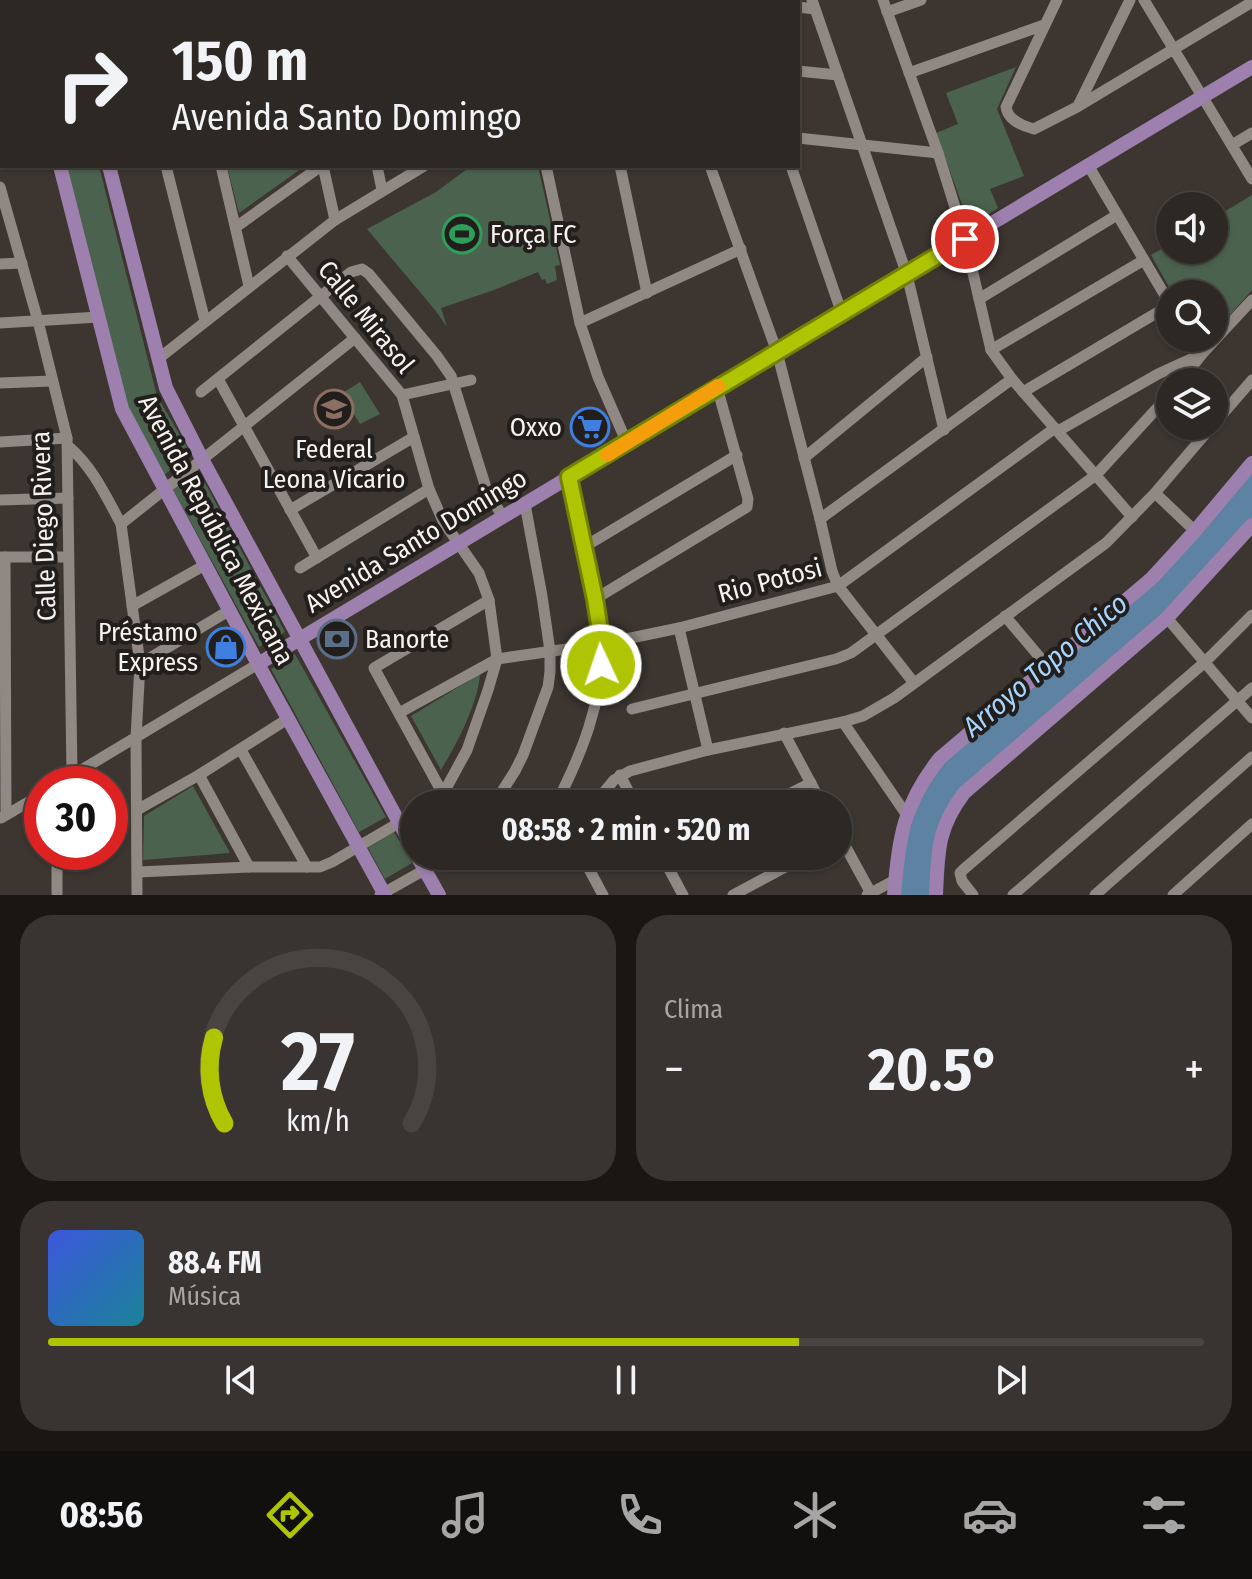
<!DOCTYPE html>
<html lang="es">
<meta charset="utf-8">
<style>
:root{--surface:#2d2824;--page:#393431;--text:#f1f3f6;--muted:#a7a6a6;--line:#484441;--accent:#afc504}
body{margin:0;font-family:"Fira Sans Condensed",sans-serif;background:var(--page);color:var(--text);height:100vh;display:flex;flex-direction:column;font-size:30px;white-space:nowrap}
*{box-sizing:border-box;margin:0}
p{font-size:26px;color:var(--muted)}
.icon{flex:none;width:44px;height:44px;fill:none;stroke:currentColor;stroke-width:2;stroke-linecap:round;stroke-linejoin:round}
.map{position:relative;height:895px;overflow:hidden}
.drawer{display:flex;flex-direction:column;gap:20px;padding:20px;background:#191614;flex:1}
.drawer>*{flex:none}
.banner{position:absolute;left:0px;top:0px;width:800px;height:168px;box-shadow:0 2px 6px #0004,0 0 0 2px var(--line);background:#2d2824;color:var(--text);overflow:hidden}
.fabs{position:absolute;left:1156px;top:192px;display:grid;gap:16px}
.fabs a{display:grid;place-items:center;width:72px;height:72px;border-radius:50%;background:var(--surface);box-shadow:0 2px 6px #0004,0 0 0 2px var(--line);font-size:40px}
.speed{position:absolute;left:24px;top:766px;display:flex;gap:16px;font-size:40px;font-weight:700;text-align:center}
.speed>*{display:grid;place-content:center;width:104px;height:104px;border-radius:50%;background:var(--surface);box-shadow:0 2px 6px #0004,0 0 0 2px var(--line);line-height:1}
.speed .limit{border:12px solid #d22;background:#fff;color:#111}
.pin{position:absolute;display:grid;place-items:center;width:68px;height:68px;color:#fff;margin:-34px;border:4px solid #fff;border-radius:50%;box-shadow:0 2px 8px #0007}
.me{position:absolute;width:88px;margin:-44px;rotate:357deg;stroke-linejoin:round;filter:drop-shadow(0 0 6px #0008)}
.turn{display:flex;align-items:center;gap:28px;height:168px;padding:0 40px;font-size:36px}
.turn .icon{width:104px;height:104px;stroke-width:2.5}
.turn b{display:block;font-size:56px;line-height:68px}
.big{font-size:60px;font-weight:700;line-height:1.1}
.drawer .widget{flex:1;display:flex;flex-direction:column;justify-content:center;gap:12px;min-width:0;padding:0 28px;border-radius:32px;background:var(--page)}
.drawer .dial{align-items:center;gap:0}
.dial svg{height:208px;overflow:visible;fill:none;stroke:var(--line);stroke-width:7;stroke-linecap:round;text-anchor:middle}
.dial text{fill:var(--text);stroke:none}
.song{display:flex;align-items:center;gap:24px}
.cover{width:96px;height:96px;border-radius:12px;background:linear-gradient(135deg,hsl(230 70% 55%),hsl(190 70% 35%))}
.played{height:8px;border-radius:4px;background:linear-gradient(90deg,var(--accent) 65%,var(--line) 65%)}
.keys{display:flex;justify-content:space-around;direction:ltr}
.heat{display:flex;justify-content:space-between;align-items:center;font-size:44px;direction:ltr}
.drawer .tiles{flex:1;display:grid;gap:20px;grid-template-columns:1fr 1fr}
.widget:last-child{grid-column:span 2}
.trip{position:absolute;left:400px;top:790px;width:452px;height:80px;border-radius:40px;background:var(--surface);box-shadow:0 2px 6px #0004,0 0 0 2px var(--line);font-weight:700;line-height:80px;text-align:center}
.menu{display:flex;height:128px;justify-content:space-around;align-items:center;background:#12100e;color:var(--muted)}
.menu .icon{width:56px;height:56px}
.menu .current{color:var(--accent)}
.menu b{font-size:36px;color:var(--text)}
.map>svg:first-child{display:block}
.green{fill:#4b634e}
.water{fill:#5e82a2}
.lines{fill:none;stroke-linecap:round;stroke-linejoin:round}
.minor{stroke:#908882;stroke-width:11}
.major{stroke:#9d80ad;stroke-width:14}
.route-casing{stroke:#728003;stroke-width:20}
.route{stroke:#afc504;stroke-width:14}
.slow{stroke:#f59e0b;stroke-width:14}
.labels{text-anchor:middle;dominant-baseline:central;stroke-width:8;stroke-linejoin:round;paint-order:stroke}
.poi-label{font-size:26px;fill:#f8f3f0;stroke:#211e1b;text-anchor:start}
.street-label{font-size:26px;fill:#f8f3f0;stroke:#211e1b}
.water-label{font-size:28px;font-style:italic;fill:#a8d5fe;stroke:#211e1b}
</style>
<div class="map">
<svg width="1252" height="895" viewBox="0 0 1252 895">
<rect width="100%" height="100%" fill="#3c3530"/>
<g class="green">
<path d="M1016,67L997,109L1024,176L990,189L998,208L970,226L936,133L958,124L946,93Z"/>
<path d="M67,166H99L157,396L191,454L164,475L125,404Z"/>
<path d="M227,166H305L239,213Z"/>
<path d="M471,166H538L560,265L555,266L557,280L547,284L545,279L542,280L538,272L494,290L441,308L447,327L435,310L367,229L436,192Z"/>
<path d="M1252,195V290L1214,333V294H1173L1151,255L1170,244V250H1214V218Z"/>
<path d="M360,382L380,414L360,424L341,394Z"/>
<path d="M196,466L285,632L259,647L171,486Z"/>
<path d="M295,654L386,817L359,832L271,669Z"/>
<path d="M480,674C478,704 456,745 441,770L411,716Z"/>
<path d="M193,786L230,853L143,860L144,816Z"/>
<path d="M394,832L412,863L385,879L368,848Z"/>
</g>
<path class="water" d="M1252,463V525L1212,571L950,811L936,895H894L895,880L926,776L1125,602Z"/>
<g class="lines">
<g class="minor">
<path d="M343,0V2"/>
<path d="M399,0V2"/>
<path d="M455,0V2"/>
<path d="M511,0L512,2"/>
<path d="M738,0L756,2"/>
<path d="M812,0L907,275L944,430"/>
<path d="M883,0L938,153L965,239L991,350L1012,379L1132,517"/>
<path d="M1057,0L1006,107C1008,120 1022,126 1034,129L1077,107L1252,2"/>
<path d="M1144,0L1252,179"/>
<path d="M138,2L143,0"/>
<path d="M284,2L289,0"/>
<path d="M566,2L568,0"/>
<path d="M798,7L815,9"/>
<path d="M887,12L921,0"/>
<path d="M0,66H2"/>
<path d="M798,71L838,75"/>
<path d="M909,73L1044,25"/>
<path d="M1078,106L1130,0"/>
<path d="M798,138L938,153"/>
<path d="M1232,145L1252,133"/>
<path d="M1088,165L1170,304"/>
<path d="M166,166L205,321"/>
<path d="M221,166L249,286"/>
<path d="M323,166L335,220"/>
<path d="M377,166L382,190"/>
<path d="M546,166L580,323L598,377L627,443"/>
<path d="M620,166L647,293"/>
<path d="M710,166L777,352L820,519L832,571L838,586L914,683"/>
<path d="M791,166L842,314"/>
<path d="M0,187L38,321L67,438L72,775"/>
<path d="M236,227L321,166"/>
<path d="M287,256L402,395L429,489L443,521L479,573L489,600L497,659L488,690L467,750L443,794L430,804"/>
<path d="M0,264L22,263"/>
<path d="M979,299L1117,215"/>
<path d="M0,323L99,317"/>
<path d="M580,323L741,249"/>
<path d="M991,350L1144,260"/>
<path d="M158,359L335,220L424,166"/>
<path d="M218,379L317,558"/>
<path d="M1180,382L1202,354L1252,300"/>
<path d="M0,383L52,381"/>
<path d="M201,392L351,272L362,269L369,274L437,356L451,376L487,491L503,517"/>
<path d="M1023,392L1170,305"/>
<path d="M402,395L471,380"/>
<path d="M1214,424L1252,380"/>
<path d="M1058,431L1158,374L1202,354L1188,338"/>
<path d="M0,442L67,438"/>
<path d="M68,446C92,466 106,496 121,524L122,531L140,664L136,738L137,895"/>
<path d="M804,458L927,357"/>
<path d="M1155,493L1195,531"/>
<path d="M0,500L68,498"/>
<path d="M290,510L414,437"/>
<path d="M820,519L1012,379"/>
<path d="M121,524L355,338"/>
<path d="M584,547L737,455"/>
<path d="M1,557H68"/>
<path d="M5,557L6,815"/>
<path d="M300,568L429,489"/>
<path d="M595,599L747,507L748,499L717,387"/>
<path d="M132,606L205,565"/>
<path d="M1005,616L1048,667"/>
<path d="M1167,618L1252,718"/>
<path d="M679,628L708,750"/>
<path d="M140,664L230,610"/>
<path d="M632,709L836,659L851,653L1096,475L1170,394"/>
<path d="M399,713L497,659L602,644L679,628L838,586L1055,428"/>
<path d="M843,722L906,814"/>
<path d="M784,733L822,804"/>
<path d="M241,750L307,867"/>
<path d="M199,775L249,867"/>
<path d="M620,775L635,804"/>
<path d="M58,784L258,664"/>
<path d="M443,794L374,668L489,600"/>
<path d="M494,804L515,771L523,755L548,687L550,672V651L542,596L525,504"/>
<path d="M556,804C581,755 603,702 602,646C602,624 596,601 591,580C584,545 577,511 569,477"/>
<path d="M594,804L614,780L630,771L708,750L843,722L863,716L894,698L1106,543L1155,493L1212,426"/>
<path d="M769,804L811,783"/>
<path d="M137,810L199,775L289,718"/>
<path d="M1,818L42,794"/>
<path d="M838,833L872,895"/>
<path d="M483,856L502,861L521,856"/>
<path d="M582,856L603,895"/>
<path d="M662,856L683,895"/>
<path d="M138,872L249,867H320L332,862L414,814"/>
<path d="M57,895V852"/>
<path d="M380,895L449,856"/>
<path d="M733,895L806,856"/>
<path d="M867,895L895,880"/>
<path d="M973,895L962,881L960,873L964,869L1204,663L1252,615"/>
<path d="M1013,895L1252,688"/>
<path d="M1095,895L1252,757"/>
<path d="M1173,895L1252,824"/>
</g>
<g class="major">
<path d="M18,0V2"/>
<path d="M68,0V2"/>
<path d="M60,166L122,409L258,664L385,895"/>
<path d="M109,166L166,388L202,459L414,850"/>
<path d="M258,664L1252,67"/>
<path d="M417,856L439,895"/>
<path d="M894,895C899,838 903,804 940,758L1152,578L1195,531L1252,463"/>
<path d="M936,895C938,852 937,829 964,793L1167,618L1252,525"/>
</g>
</g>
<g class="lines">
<g class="route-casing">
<path id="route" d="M601,665L602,644L595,599L569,477L965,239"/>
</g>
<use href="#route" class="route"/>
<path class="slow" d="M607,455L718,386"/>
</g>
<defs>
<g id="stadium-ring" transform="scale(2)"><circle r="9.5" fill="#211e1b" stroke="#2e9e5b" stroke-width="1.5"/><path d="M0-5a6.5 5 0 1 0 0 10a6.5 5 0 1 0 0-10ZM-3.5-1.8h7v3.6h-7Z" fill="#2e9e5b"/></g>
<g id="school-ring" transform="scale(2)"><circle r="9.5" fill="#211e1b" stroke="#8d6e63" stroke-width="1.5"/><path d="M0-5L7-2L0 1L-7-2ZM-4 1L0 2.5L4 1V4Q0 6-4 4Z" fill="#8d6e63"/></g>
<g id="supermarket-ring" transform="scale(2)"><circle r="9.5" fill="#211e1b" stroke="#3f7fe0" stroke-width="1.5"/><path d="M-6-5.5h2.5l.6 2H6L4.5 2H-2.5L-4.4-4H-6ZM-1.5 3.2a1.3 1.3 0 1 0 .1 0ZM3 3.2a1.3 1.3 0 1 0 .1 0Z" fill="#3f7fe0"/></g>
<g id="bank-ring" transform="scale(2)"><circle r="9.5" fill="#211e1b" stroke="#5c6f8a" stroke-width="1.5"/><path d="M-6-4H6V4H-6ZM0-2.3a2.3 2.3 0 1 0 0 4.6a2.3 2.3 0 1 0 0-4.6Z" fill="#5c6f8a"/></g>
<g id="shop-ring" transform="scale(2)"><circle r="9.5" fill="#211e1b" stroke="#3f7fe0" stroke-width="1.5"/><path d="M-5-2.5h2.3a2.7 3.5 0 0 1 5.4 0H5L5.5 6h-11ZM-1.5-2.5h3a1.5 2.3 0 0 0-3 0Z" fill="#3f7fe0"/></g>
</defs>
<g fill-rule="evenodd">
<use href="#stadium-ring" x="462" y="234"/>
<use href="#school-ring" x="334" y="409"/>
<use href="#supermarket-ring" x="590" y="427"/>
<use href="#bank-ring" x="337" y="639"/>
<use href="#shop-ring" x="226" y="647"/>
</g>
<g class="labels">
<g class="poi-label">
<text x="490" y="234">Força FC</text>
<text x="562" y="427" text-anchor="end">Oxxo</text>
<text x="334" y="449" text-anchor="middle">Federal<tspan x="334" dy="30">Leona Vicario</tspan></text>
<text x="198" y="632" text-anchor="end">Préstamo<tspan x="198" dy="30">Express</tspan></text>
<text x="365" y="639">Banorte</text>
</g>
<g class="street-label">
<text transform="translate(366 317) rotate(51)">Calle Mirasol</text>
<text transform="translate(44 526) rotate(-92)">Calle Diego Rivera</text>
<text transform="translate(216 530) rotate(62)">Avenida República Mexicana</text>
<text transform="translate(416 541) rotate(-31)">Avenida Santo Domingo</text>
<text transform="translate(770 581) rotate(-15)">Rio Potosi</text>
</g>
<g class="water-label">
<text transform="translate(1045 665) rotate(-40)">Arroyo Topo Chico</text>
</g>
</g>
</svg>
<div class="fabs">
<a><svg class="icon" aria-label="sound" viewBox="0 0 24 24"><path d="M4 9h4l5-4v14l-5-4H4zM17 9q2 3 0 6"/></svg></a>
<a><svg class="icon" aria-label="search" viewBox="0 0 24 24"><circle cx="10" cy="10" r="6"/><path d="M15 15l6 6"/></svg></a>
<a><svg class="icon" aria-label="layers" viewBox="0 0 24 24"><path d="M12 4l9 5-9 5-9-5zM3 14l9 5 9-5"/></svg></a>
</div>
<div class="speed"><div class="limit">30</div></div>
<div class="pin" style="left:965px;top:239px;background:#d93025"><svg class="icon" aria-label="arrive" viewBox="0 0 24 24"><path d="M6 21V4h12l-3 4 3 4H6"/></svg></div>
<svg class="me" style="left:601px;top:665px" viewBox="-20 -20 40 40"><circle r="17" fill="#afc504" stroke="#fff" stroke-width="3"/><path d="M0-11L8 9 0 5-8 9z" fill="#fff"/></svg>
<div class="trip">08:58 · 2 min · 520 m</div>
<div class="banner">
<div class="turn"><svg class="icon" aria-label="right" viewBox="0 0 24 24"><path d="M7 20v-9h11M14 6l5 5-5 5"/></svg><div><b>150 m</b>Avenida Santo Domingo</div></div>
</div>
</div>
<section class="drawer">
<div class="tiles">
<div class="widget dial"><svg viewBox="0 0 100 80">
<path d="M14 69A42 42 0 1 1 86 69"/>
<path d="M14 69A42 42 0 0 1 10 36" stroke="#afc504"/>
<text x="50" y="56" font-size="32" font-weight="700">27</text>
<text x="50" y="72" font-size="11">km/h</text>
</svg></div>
<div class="widget"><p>Clima</p>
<div class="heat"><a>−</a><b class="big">20.5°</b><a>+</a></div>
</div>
<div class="widget">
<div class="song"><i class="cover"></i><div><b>88.4 FM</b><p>Música</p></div></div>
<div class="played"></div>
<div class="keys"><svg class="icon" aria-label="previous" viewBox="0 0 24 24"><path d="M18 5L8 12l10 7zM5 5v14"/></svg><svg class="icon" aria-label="pause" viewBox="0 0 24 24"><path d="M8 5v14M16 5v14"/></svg><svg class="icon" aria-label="next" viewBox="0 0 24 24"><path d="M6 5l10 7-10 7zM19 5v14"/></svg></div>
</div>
</div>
</section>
<nav class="menu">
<b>08:56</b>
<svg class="icon current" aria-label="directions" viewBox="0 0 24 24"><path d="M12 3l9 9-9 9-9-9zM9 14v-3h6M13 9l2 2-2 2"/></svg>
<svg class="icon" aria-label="music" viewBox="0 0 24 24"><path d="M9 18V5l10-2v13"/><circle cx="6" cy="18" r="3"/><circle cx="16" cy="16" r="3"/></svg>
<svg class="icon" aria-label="phone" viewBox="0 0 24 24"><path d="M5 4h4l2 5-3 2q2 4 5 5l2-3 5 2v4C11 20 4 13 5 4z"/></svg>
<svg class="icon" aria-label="climate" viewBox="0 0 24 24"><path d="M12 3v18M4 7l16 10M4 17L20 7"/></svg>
<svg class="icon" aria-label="car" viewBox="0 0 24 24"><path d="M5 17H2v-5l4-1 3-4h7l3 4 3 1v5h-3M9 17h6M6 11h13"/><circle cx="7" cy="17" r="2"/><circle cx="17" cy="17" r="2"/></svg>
<svg class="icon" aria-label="filters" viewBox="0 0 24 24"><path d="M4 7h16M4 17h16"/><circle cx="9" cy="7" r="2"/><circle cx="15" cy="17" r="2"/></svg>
</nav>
